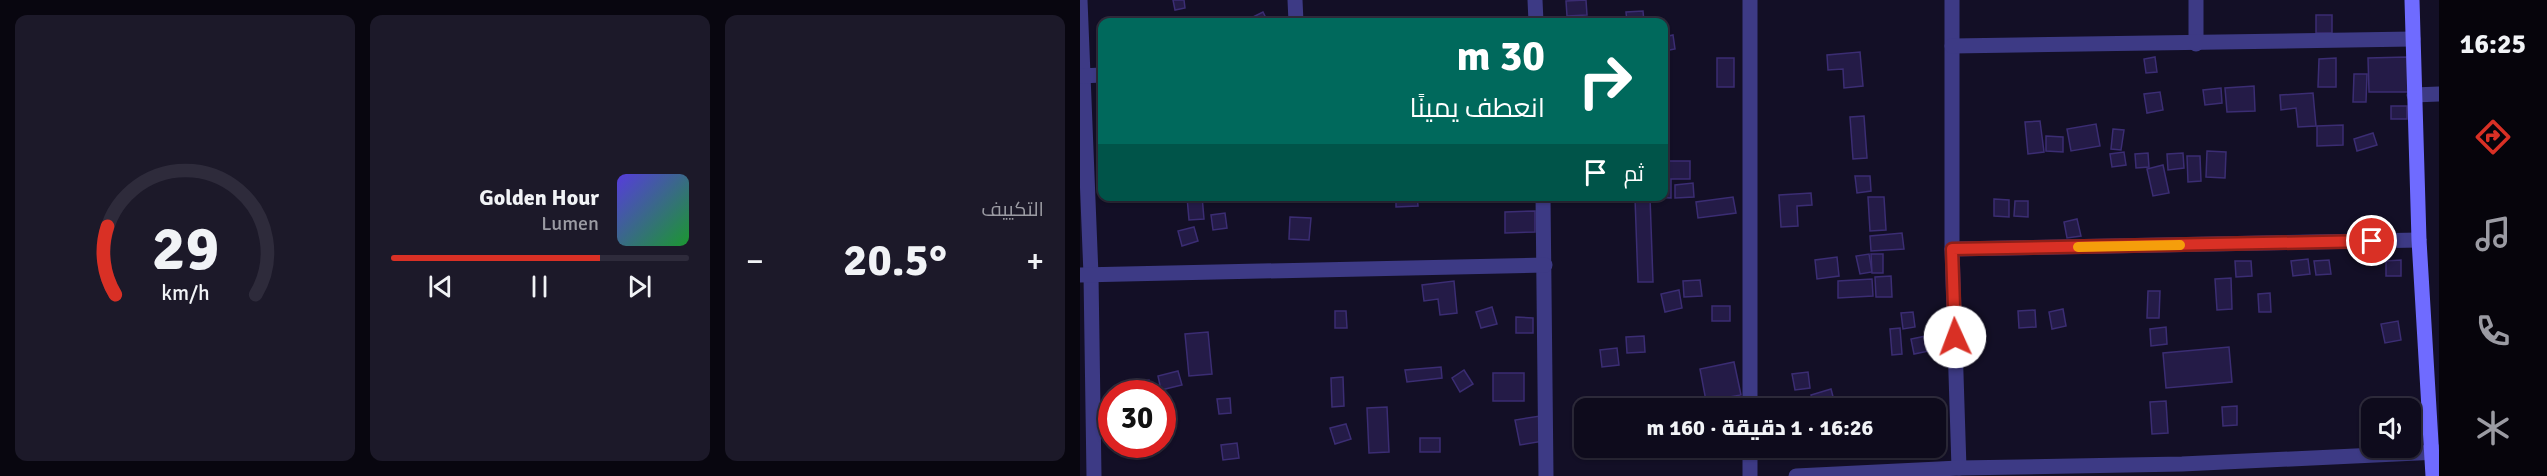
<!DOCTYPE html>
<html lang="ar">
<meta charset="utf-8">
<style>
:root{--surface:#0e0b1c;--page:#1c1929;--text:#f1f3f6;--muted:#9b9ba3;--line:#2e2b3b;--accent:#d93025}
body{margin:0;font-family:Signika,Cairo,sans-serif;background:var(--page);color:var(--text);direction:rtl;height:100vh;display:flex;flex-direction:column;font-size:22px;white-space:nowrap}
*{box-sizing:border-box;margin:0}
p{font-size:20px;color:var(--muted)}
.icon{flex:none;width:33px;height:33px;fill:none;stroke:currentColor;stroke-width:2;stroke-linecap:round;stroke-linejoin:round}
.map{position:relative;flex:1;overflow:hidden;direction:ltr}
.side{display:flex;flex-direction:column;gap:15px;padding:15px;background:#08060f;width:1080px}
.side>*{flex:none}
.banner{position:absolute;left:18px;top:18px;width:570px;height:183px;border-radius:12px;box-shadow:0 2px 4px #0004,0 0 0 2px var(--line);direction:rtl;background:#00695c;color:#fff;overflow:hidden}
.fabs{position:absolute;left:1281px;top:398px;display:grid;gap:12px}
.fabs a{display:grid;place-items:center;width:60px;height:60px;border-radius:12px;background:var(--surface);box-shadow:0 2px 4px #0004,0 0 0 2px var(--line);font-size:30px}
.speed{position:absolute;left:18px;top:380px;display:flex;gap:12px;font-size:30px;font-weight:700;text-align:center}
.speed>*{display:grid;place-content:center;width:78px;height:78px;border-radius:50%;background:var(--surface);box-shadow:0 2px 4px #0004,0 0 0 2px var(--line);line-height:1}
.speed .limit{border:9px solid #d22;background:#fff;color:#111}
.pin{position:absolute;display:grid;place-items:center;width:51px;height:51px;color:#fff;margin:-26px;border:3px solid #fff;border-radius:50%;box-shadow:0 2px 6px #0007}
.me{position:absolute;width:66px;margin:-33px;rotate:358deg;stroke-linejoin:round;filter:drop-shadow(0 0 4px #0008)}
.turn{display:flex;align-items:center;gap:21px;height:126px;padding:0 24px;font-size:27px}
.turn .icon{width:78px;height:78px;stroke-width:2.5}
.turn b{display:block;font-size:42px;line-height:51px}
.then{display:flex;align-items:center;height:57px;padding:0 24px;background:#0003;gap:12px;font-size:22px}
.big{font-size:45px;font-weight:800;line-height:1.1}
.side .tile{flex:1;display:flex;flex-direction:column;justify-content:center;gap:9px;min-width:0;padding:0 21px;border-radius:12px;background:var(--page)}
.side .dial{align-items:center;gap:0}
.dial svg{height:156px;overflow:visible;fill:none;stroke:var(--line);stroke-width:7;stroke-linecap:round;text-anchor:middle}
.dial text{fill:var(--text);stroke:none}
.song{display:flex;align-items:center;gap:18px}
.cover{width:72px;height:72px;border-radius:9px;background:linear-gradient(135deg,hsl(250 70% 55%),hsl(130 70% 35%))}
.played{height:6px;border-radius:3px;background:linear-gradient(90deg,var(--accent) 70%,var(--line) 70%)}
.keys{display:flex;justify-content:space-around;direction:ltr}
.heat{display:flex;justify-content:space-between;align-items:center;font-size:33px;direction:ltr}
.side .tiles{flex:1;display:grid;gap:15px;grid-template-columns:repeat(3,1fr)}
.trip{position:absolute;left:494px;top:398px;width:372px;height:60px;border-radius:12px;background:var(--surface);box-shadow:0 2px 4px #0004,0 0 0 2px var(--line);font-weight:800;line-height:60px;text-align:center;direction:rtl}
main{display:flex;flex:1;min-height:0}
.dock{display:flex;flex-direction:column;width:108px;justify-content:space-around;align-items:center;background:#06040b;color:var(--muted)}
.dock .icon{width:42px;height:42px}
.dock .selected{color:var(--accent)}
.dock b{font-size:27px;color:var(--text)}
.map>svg:first-child{display:block}
.building{fill:#241b47;stroke:#3b2d73;stroke-width:1.5}
.lines{fill:none;stroke-linecap:round;stroke-linejoin:round}
.street{stroke:#3d3a85;stroke-width:15}
.secondary{stroke:#6f6bff;stroke-width:15}
.route-casing{stroke:#8d1f18;stroke-width:15}
.route{stroke:#d93025;stroke-width:10}
.slow{stroke:#f59e0b;stroke-width:10}
</style>
<main>
<nav class="dock">
<b>16:25</b>
<svg class="icon selected" aria-label="directions" viewBox="0 0 24 24"><path d="M12 3l9 9-9 9-9-9zM9 14v-3h6M13 9l2 2-2 2"/></svg>
<svg class="icon" aria-label="music" viewBox="0 0 24 24"><path d="M9 18V5l10-2v13"/><circle cx="6" cy="18" r="3"/><circle cx="16" cy="16" r="3"/></svg>
<svg class="icon" aria-label="phone" viewBox="0 0 24 24"><path d="M5 4h4l2 5-3 2q2 4 5 5l2-3 5 2v4C11 20 4 13 5 4z"/></svg>
<svg class="icon" aria-label="climate" viewBox="0 0 24 24"><path d="M12 3v18M4 7l16 10M4 17L20 7"/></svg>
</nav>
<div class="map">
<svg width="1359" height="476" viewBox="0 0 1359 476">
<rect width="100%" height="100%" fill="#130f26"/>
<g class="building">
<path d="M93,0H104L105,8L95,10Z"/>
<path d="M506,0L507,15L487,16L486,1Z"/>
<path d="M563,11L564,22H547L546,12Z"/>
<path d="M183,12L188,22H170L169,19Z"/>
<rect x="1236" y="15" width="16" height="18"/>
<path d="M593,35L595,49L584,51V37Z"/>
<path d="M780,52L783,86L764,88L763,69L748,70L747,55Z"/>
<path d="M1075,57L1077,72L1066,73L1064,59Z"/>
<path d="M1327,57L1328,92H1289L1288,58Z"/>
<rect x="637" y="58" width="17" height="29"/>
<path d="M1256,58V87H1238L1239,59Z"/>
<path d="M1274,74H1287L1286,102H1273Z"/>
<path d="M1174,86L1175,111L1147,112L1145,88Z"/>
<path d="M1141,88L1142,103L1125,105L1123,90Z"/>
<path d="M1080,92L1083,110L1067,113L1064,94Z"/>
<path d="M1233,93L1236,126L1218,127L1216,108L1201,110L1200,95Z"/>
<rect x="1311" y="106" width="16" height="13"/>
<path d="M784,116L787,158L773,159L770,117Z"/>
<path d="M960,121L964,152L948,154L945,122Z"/>
<path d="M1016,124L1020,146L991,151L987,129Z"/>
<path d="M1263,125V145L1237,146V126Z"/>
<path d="M1033,129L1044,130L1041,150L1031,149Z"/>
<path d="M1293,133L1297,145L1277,151L1274,139Z"/>
<path d="M966,136L983,137V152L966,151Z"/>
<path d="M1127,151L1146,152L1145,178L1126,177Z"/>
<path d="M1044,152L1046,165L1032,167L1030,154Z"/>
<path d="M1068,153L1069,167L1056,168L1055,154Z"/>
<path d="M1103,153L1104,168L1088,170L1087,154Z"/>
<path d="M1107,156H1120L1121,181L1108,182Z"/>
<path d="M584,161H610V179H591V198L573,197L584,196Z"/>
<path d="M1083,165L1089,193L1073,196L1067,169Z"/>
<path d="M775,176H790L791,191L777,193Z"/>
<path d="M613,183L614,197L595,198V185Z"/>
<path d="M731,193L732,205L717,206L718,226L701,227L699,195Z"/>
<path d="M122,196L124,219L109,220L107,197Z"/>
<path d="M155,196H206V201Z"/>
<path d="M316,196H337L338,206L316,207Z"/>
<path d="M570,197L573,282H558L555,198Z"/>
<path d="M653,197L656,213L618,218L616,202Z"/>
<path d="M788,197H804L806,230L790,231Z"/>
<path d="M914,199L929,200V217L914,216Z"/>
<path d="M935,201H948V217L934,216Z"/>
<path d="M455,211V232L425,233V212Z"/>
<path d="M145,213L147,228L133,230L131,215Z"/>
<path d="M210,217L231,218L229,240L209,239Z"/>
<path d="M997,219L1001,236L987,238L984,222Z"/>
<path d="M114,227L118,241L102,246L98,231Z"/>
<path d="M822,233L824,249L791,251L790,236Z"/>
<path d="M789,254L792,272L780,274L776,256Z"/>
<path d="M791,254H803V273H792Z"/>
<path d="M757,257L759,276L737,279L735,260Z"/>
<path d="M1228,259L1230,274L1213,276L1211,261Z"/>
<path d="M1249,260L1251,274L1236,275L1234,261Z"/>
<path d="M1321,260V276H1306V261Z"/>
<path d="M1155,261H1171L1172,276L1156,277Z"/>
<path d="M811,276L812,297H796L795,277Z"/>
<path d="M1151,278L1152,309L1137,310L1135,279Z"/>
<path d="M792,279L793,296L758,298V281Z"/>
<path d="M620,280L622,296L604,297L603,281Z"/>
<path d="M374,281L377,313L360,315L358,299L344,301L342,285Z"/>
<path d="M599,290L602,308L585,312L581,294Z"/>
<path d="M1068,291H1080L1079,318H1067Z"/>
<path d="M1190,293L1191,312H1179L1178,294Z"/>
<rect x="632" y="306" width="18" height="15"/>
<path d="M412,307L417,324L401,328L396,312Z"/>
<path d="M983,309L986,326L972,329L969,312Z"/>
<path d="M955,310L956,327L939,328L938,311Z"/>
<path d="M255,311H266L267,328H255Z"/>
<path d="M833,312L835,327L823,329L821,313Z"/>
<path d="M436,317L453,318V333H436Z"/>
<path d="M1318,321L1321,340L1305,343L1301,324Z"/>
<path d="M1086,327L1087,344L1071,346L1070,329Z"/>
<path d="M820,328L822,354L812,355L810,329Z"/>
<path d="M128,332L132,374L109,376L105,334Z"/>
<path d="M564,336L565,352L547,353L546,337Z"/>
<path d="M846,336L849,351L834,354L831,339Z"/>
<path d="M1149,347L1152,382L1086,388L1083,353Z"/>
<path d="M537,348L539,365L522,367L520,350Z"/>
<path d="M654,362L661,395L626,401L620,369Z"/>
<path d="M361,367L362,378L327,382L325,370Z"/>
<path d="M384,370L393,384L380,392L372,378Z"/>
<path d="M98,371L102,385L81,390L78,376Z"/>
<path d="M728,372L730,388L715,390L712,374Z"/>
<rect x="413" y="373" width="31" height="28"/>
<path d="M263,377L264,406L252,407L251,378Z"/>
<path d="M69,380L70,393H55L54,382Z"/>
<path d="M751,389L756,408H735L731,395Z"/>
<path d="M150,398L151,413L139,414L137,399Z"/>
<rect x="605" y="398" width="20" height="10"/>
<path d="M1086,401L1088,433L1072,434L1070,402Z"/>
<path d="M1157,406V425L1143,426L1142,407Z"/>
<path d="M307,407L309,452L289,453L287,408Z"/>
<path d="M460,416L464,441L440,445L435,420Z"/>
<path d="M266,424L271,439L255,444L250,428Z"/>
<rect x="340" y="438" width="20" height="14"/>
<path d="M157,443L159,458L143,460L141,445Z"/>
</g>
<g class="lines">
<g class="street">
<path d="M0,0L11,275L14,476"/>
<path d="M215,0L216,22"/>
<path d="M455,0L456,22"/>
<path d="M872,0V249L879,468"/>
<path d="M1116,44V0"/>
<path d="M872,46L1333,39"/>
<path d="M0,76L22,75"/>
<path d="M1334,95L1359,94"/>
<path d="M463,196L466,476"/>
<path d="M872,249L1339,240"/>
<path d="M0,275L465,265"/>
<path d="M670,408V0"/>
<path d="M670,476V447"/>
<path d="M716,476L879,468L1102,464L1359,452"/>
</g>
<path class="secondary" d="M1332,0L1339,240L1353,476"/>
</g>
<g class="lines">
<g class="route-casing">
<path id="route" d="M875,337L872,249L1292,241"/>
</g>
<use href="#route" class="route"/>
<path class="slow" d="M998,247L1100,245"/>
</g>
</svg>
<div class="fabs">
<a><svg class="icon" aria-label="sound" viewBox="0 0 24 24"><path d="M4 9h4l5-4v14l-5-4H4zM17 9q2 3 0 6"/></svg></a>
</div>
<div class="speed"><div class="limit">30</div></div>
<div class="pin" style="left:1292px;top:241px;background:#d93025"><svg class="icon" aria-label="arrive" viewBox="0 0 24 24"><path d="M6 21V4h12l-3 4 3 4H6"/></svg></div>
<svg class="me" style="left:875px;top:337px" viewBox="-20 -20 40 40"><circle r="19" fill="#fff"/><path d="M0-13L10 11 0 6-10 11z" fill="#d93025"/></svg>
<div class="trip">16:26 · 1 دقيقة · 160 m</div>
<div class="banner">
<div class="turn"><svg class="icon" aria-label="right" viewBox="0 0 24 24"><path d="M7 20v-9h11M14 6l5 5-5 5"/></svg><div><b>30 m</b>انعطف يمينًا</div></div>
<div class="then">ثم<svg class="icon" aria-label="arrive" viewBox="0 0 24 24"><path d="M6 21V4h12l-3 4 3 4H6"/></svg></div>
</div>
</div>
<section class="side">
<div class="tiles">
<div class="tile"><p>التكييف</p>
<div class="heat"><a>−</a><b class="big">20.5°</b><a>+</a></div>
</div>
<div class="tile">
<div class="song"><i class="cover"></i><div><b>Golden Hour</b><p>Lumen</p></div></div>
<div class="played"></div>
<div class="keys"><svg class="icon" aria-label="previous" viewBox="0 0 24 24"><path d="M18 5L8 12l10 7zM5 5v14"/></svg><svg class="icon" aria-label="pause" viewBox="0 0 24 24"><path d="M8 5v14M16 5v14"/></svg><svg class="icon" aria-label="next" viewBox="0 0 24 24"><path d="M6 5l10 7-10 7zM19 5v14"/></svg></div>
</div>
<div class="tile dial"><svg viewBox="0 0 100 80">
<path d="M14 69A42 42 0 1 1 86 69"/>
<path d="M14 69A42 42 0 0 1 10 34" stroke="#d93025"/>
<text x="50" y="56" font-size="32" font-weight="700">29</text>
<text x="50" y="72" font-size="11">km/h</text>
</svg></div>
</div>
</section>
</main>
